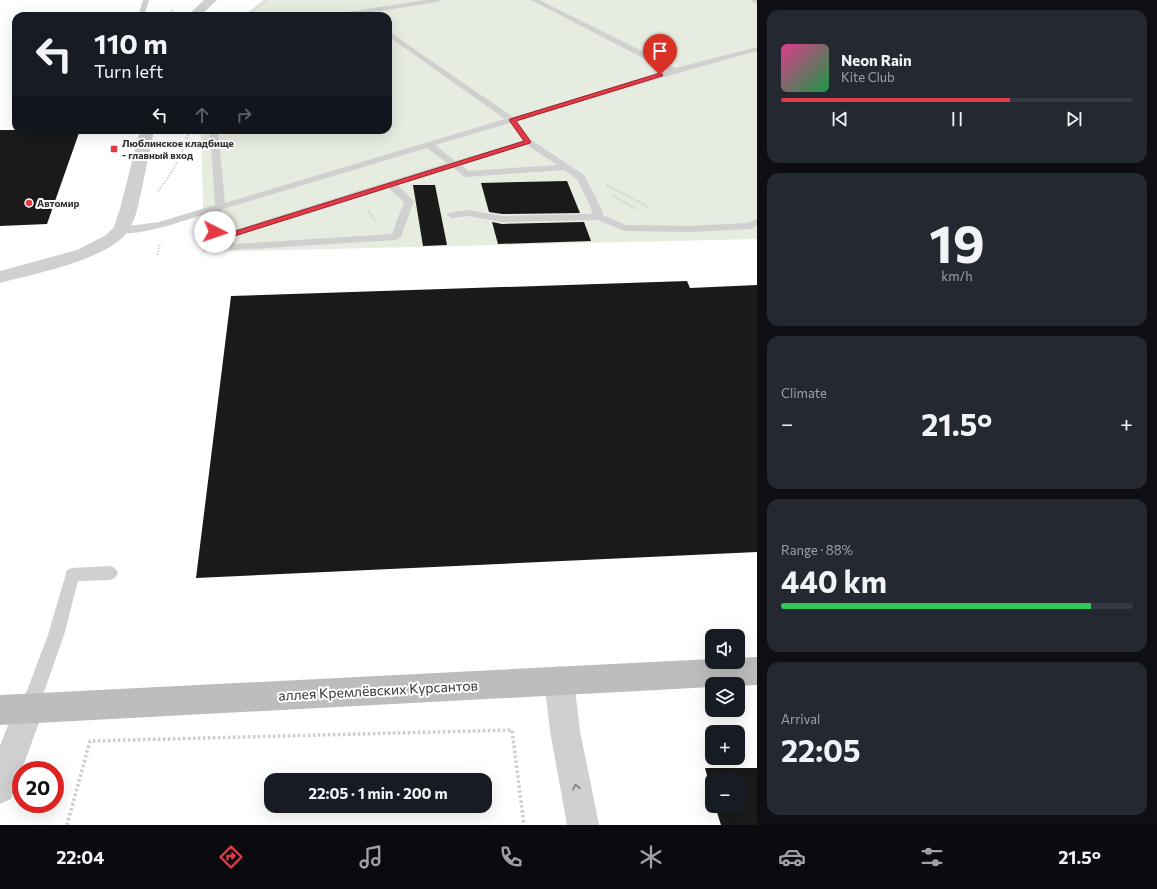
<!DOCTYPE html>
<meta charset="utf-8">
<style>
:root{--surface:#171b24;--page:#242831;--text:#f1f3f6;--muted:#9ea1a6;--line:#363941;--accent:#e63946}
body{margin:0;font-family:Commissioner,sans-serif;background:var(--page);color:var(--text);height:100vh;display:flex;flex-direction:column;font-size:15px;white-space:nowrap}
*{box-sizing:border-box;margin:0}
p{font-size:13px;color:var(--muted)}
.icon{flex:none;width:22px;height:22px;fill:none;stroke:currentColor;stroke-width:2;stroke-linecap:round;stroke-linejoin:round}
.map{position:relative;flex:1;overflow:hidden}
.panel{display:flex;flex-direction:column;gap:10px;padding:10px;background:#0d0f14;width:400px}
.panel>*{flex:none}
.top-card{position:absolute;left:12px;top:12px;width:380px;height:122px;border-radius:12px;box-shadow:0 4px 16px #0002;background:#171b24;color:var(--text);overflow:hidden}
.buttons{position:absolute;left:705px;top:629px;display:grid;gap:8px}
.buttons a{display:grid;place-items:center;width:40px;height:40px;border-radius:8px;background:var(--surface);box-shadow:0 4px 16px #0002;font-size:20px}
.speed{position:absolute;left:12px;top:761px;display:flex;gap:8px;font-size:20px;font-weight:700;text-align:center}
.speed>*{display:grid;place-content:center;width:52px;height:52px;border-radius:50%;background:var(--surface);box-shadow:0 4px 16px #0002;line-height:1}
.speed .limit{border:6px solid #d22;background:#fff;color:#111}
.pin{position:absolute;display:grid;place-items:center;width:34px;height:34px;color:#fff;margin:-41px -17px;border-radius:50% 50% 50% 0;rotate:-45deg;box-shadow:0 0 4px #0007}
.pin .icon{rotate:45deg}
.me{position:absolute;width:44px;margin:-22px;rotate:94deg;stroke-linejoin:round;filter:drop-shadow(0 0 3px #0008)}
.turn{display:flex;align-items:center;gap:14px;height:84px;padding:0 16px;font-size:18px}
.turn .icon{width:52px;height:52px;stroke-width:2.5}
.turn b{display:block;font-size:28px;line-height:34px}
.lanes{display:flex;align-items:center;height:38px;padding:0 16px;background:#0003;justify-content:center;gap:20px;direction:ltr}
.lanes .off{opacity:.35}
.big{font-size:30px;font-weight:700;line-height:1.1}
.panel .card{flex:1;display:flex;flex-direction:column;justify-content:center;gap:6px;min-width:0;padding:0 14px;border-radius:12px;background:var(--page)}
.panel .dial{align-items:center;gap:0}
.dial b{font-size:52px;line-height:1}
.song{display:flex;align-items:center;gap:12px}
.cover{width:48px;height:48px;border-radius:6px;background:linear-gradient(135deg,hsl(330 70% 55%),hsl(140 70% 35%))}
.played{height:4px;border-radius:2px;background:linear-gradient(90deg,var(--accent) 65%,var(--line) 65%)}
.keys{display:flex;justify-content:space-around;direction:ltr}
.heat{display:flex;justify-content:space-between;align-items:center;font-size:22px;direction:ltr}
.charge{height:6px;border-radius:3px;background:linear-gradient(90deg,#34c759 88%,var(--line) 0)}
.trip{position:absolute;left:264px;top:773px;width:228px;height:40px;border-radius:12px;background:var(--surface);box-shadow:0 4px 16px #0002;font-weight:700;line-height:40px;text-align:center}
.menu{display:flex;height:64px;justify-content:space-around;align-items:center;background:#090b0e;color:var(--muted)}
.menu .icon{width:28px;height:28px}
.menu .on{color:var(--accent)}
.menu b{font-size:18px;color:var(--text)}
main{display:flex;flex:1;min-height:0}
.map>svg:first-child{display:block}
.green{fill:#e6ecdf}
.building{fill:#1a1a1a}
.lines{fill:none;stroke-linecap:round;stroke-linejoin:round}
.path-far2{stroke:#cdcdcd;stroke-width:1.5;stroke-dasharray:1 1;stroke-linecap:butt}
.path-far1{stroke:#cdcdcd;stroke-width:2;stroke-dasharray:1.5 1.5;stroke-linecap:butt}
.path{stroke:#cdcdcd;stroke-width:3.5;stroke-dasharray:2.5 2.5;stroke-linecap:butt}
.service{fill:#d0d0d0;fill-rule:evenodd}
.tertiary{fill:#d0d0d0;fill-rule:evenodd}
.secondary{fill:#bdbdbd;fill-rule:evenodd}
.oneway{stroke:#7a7a7a}
.route{fill:#e63946;stroke:#96252e}
.poi-dot{fill:#e63946;stroke:#fff;stroke-width:1.5}
.labels{text-anchor:middle;dominant-baseline:central;stroke-width:4;stroke-linejoin:round;paint-order:stroke}
.far-poi-label{font-size:10px;font-weight:bold;fill:#333;stroke:#fff;text-anchor:start}
.near-street-label{font-size:14px;fill:#333;stroke:#fff}
</style>
<main>
<div class="map">
<svg width="757" height="825" viewBox="0 0 757 825">
<rect width="100%" height="100%" fill="#fff"/>
<path class="green" d="M263,0H757V239L202,252L204,242L201,130H388V16H243Z"/>
<g class="building">
<path d="M0,130H80L47,224L0,226Z"/>
<path d="M567,181L580,213L502,214L489,212L481,183Z"/>
<path d="M413,185H435L447,245L423,246Z"/>
<path d="M492,222L502,224L584,222L591,241L498,244Z"/>
<path d="M687,281L690,288L757,285V552L196,578L231,296Z"/>
<path d="M705,768H757V825H721L715,806H738V780H712V794Z"/>
</g>
<g class="lines">
<g class="path-far2">
<path d="M169,16L173,9"/>
<path d="M247,16L267,0"/>
<path d="M188,132L189,130"/>
</g>
<g class="path-far1">
<path d="M607,185L652,209"/>
<path d="M158,191C173,173 183,153 189,131"/>
<path d="M613,196L636,209"/>
<path d="M368,210L375,221"/>
<path d="M157,255L160,244"/>
</g>
<path class="path" d="M67,825L90,741L512,730L524,825"/>
<g class="service">
<path d="M143,0H149L144,16H138Z"/>
<path d="M425,0H441L438,2L348,16H332L335,14Z"/>
<path d="M531,0H539L676,68L757,47V51L678,73L517,121L531,140L584,175L601,208L603,215L626,225L689,226L748,223L757,219V226L750,229L689,232L625,231L597,220L502,222L468,216L452,218L447,215L448,213L468,210L502,216L592,214L591,208L577,179L564,170L466,177L463,176L453,167L397,185L414,201L401,237L396,240L232,250L228,249L221,238L210,232V212C195,217 127,242 116,230L121,227L159,222L215,205L210,130H218L225,203L505,119L388,36V31L513,117L668,71ZM510,123L523,141L455,161L435,145ZM527,145L557,165L468,171L461,165ZM427,148L447,163L225,233L220,230V213L223,209ZM388,188L404,202L392,234L235,244L231,237Z"/>
<path d="M750,0H757V4Z"/>
<path d="M110,566L115,568L118,573L115,578L110,580L78,581L64,635L38,709L35,715L29,718L23,715L20,709L48,635L67,570L72,568Z"/>
</g>
<g class="tertiary">
<path d="M204,0H217L200,16H187Z"/>
<path d="M140,130H154C150,151 145,172 141,193C138,205 136,218 130,228C114,259 33,274 0,283V271L77,250L106,235L114,227L120,209Z"/>
<path d="M559,666L569,670L574,680L580,731L599,825H567L550,731L544,680L549,670Z"/>
<path d="M29,694L40,699L44,709L11,799L0,804V746L18,699Z"/>
</g>
<path class="secondary" d="M757,657V685L738,686V684H712V687L0,725V695L712,659V662H738V658Z"/>
</g>
<defs><path id="oneway-chevron" d="M-2-3.5L2.5 0L-2 3.5" fill="none" stroke-width="1.6" stroke-linecap="round" stroke-linejoin="round"/></defs>
<use class="oneway" href="#oneway-chevron" transform="translate(576 787) rotate(-101)"/>
<path class="route" d="M660,73L663,75L662,76L516,121L531,142L530,143L228,238H223L212,232L215,230L226,234L524,141L509,120L510,119Z"/>
<g class="poi-dot">
<rect x="110" y="145" width="8" height="8" rx="2"/>
<circle cx="29" cy="203" r="4"/>
</g>
<g class="labels">
<g class="far-poi-label">
<text x="122" y="143">Люблинское кладбище<tspan x="122" dy="12">- главный вход</tspan></text>
<text x="37" y="203">Автомир</text>
</g>
<g class="near-street-label">
<text transform="translate(378 690) rotate(-3)">аллея Кремлёвских Курсантов</text>
</g>
</g>
</svg>
<div class="buttons">
<a><svg class="icon" aria-label="sound" viewBox="0 0 24 24"><path d="M4 9h4l5-4v14l-5-4H4zM17 9q2 3 0 6"/></svg></a>
<a><svg class="icon" aria-label="layers" viewBox="0 0 24 24"><path d="M12 4l9 5-9 5-9-5zM3 14l9 5 9-5"/></svg></a>
<a>+</a>
<a>−</a>
</div>
<div class="speed"><div class="limit">20</div></div>
<div class="pin" style="left:660px;top:75px;background:#d93025"><svg class="icon" aria-label="arrive" viewBox="0 0 24 24"><path d="M6 21V4h12l-3 4 3 4H6"/></svg></div>
<svg class="me" style="left:215px;top:232px" viewBox="-20 -20 40 40"><circle r="19" fill="#fff"/><path d="M0-13L10 11 0 6-10 11z" fill="#e63946"/></svg>
<div class="trip">22:05 · 1 min · 200 m</div>
<div class="top-card">
<div class="turn"><svg class="icon" aria-label="left" viewBox="0 0 24 24"><path d="M17 20v-9H6M10 6l-5 5 5 5"/></svg><div><b>110 m</b>Turn left</div></div>
<div class="lanes"><svg class="icon" aria-label="left" viewBox="0 0 24 24"><path d="M17 20v-9H6M10 6l-5 5 5 5"/></svg><svg class="icon off" aria-label="ahead" viewBox="0 0 24 24"><path d="M12 20V5M6 11l6-6 6 6"/></svg><svg class="icon off" aria-label="right" viewBox="0 0 24 24"><path d="M7 20v-9h11M14 6l5 5-5 5"/></svg></div>
</div>
</div>
<section class="panel">
<div class="card">
<div class="song"><i class="cover"></i><div><b>Neon Rain</b><p>Kite Club</p></div></div>
<div class="played"></div>
<div class="keys"><svg class="icon" aria-label="previous" viewBox="0 0 24 24"><path d="M18 5L8 12l10 7zM5 5v14"/></svg><svg class="icon" aria-label="pause" viewBox="0 0 24 24"><path d="M8 5v14M16 5v14"/></svg><svg class="icon" aria-label="next" viewBox="0 0 24 24"><path d="M6 5l10 7-10 7zM19 5v14"/></svg></div>
</div>
<div class="card dial"><b>19</b><p>km/h</p></div>
<div class="card"><p>Climate</p>
<div class="heat"><a>−</a><b class="big">21.5°</b><a>+</a></div>
</div>
<div class="card"><p>Range · 88%</p><b class="big">440 km</b><div class="charge"></div></div>
<div class="card"><p>Arrival</p><b class="big">22:05</b></div>
</section>
</main>
<nav class="menu">
<b>22:04</b>
<svg class="icon on" aria-label="directions" viewBox="0 0 24 24"><path d="M12 3l9 9-9 9-9-9zM9 14v-3h6M13 9l2 2-2 2"/></svg>
<svg class="icon" aria-label="music" viewBox="0 0 24 24"><path d="M9 18V5l10-2v13"/><circle cx="6" cy="18" r="3"/><circle cx="16" cy="16" r="3"/></svg>
<svg class="icon" aria-label="phone" viewBox="0 0 24 24"><path d="M5 4h4l2 5-3 2q2 4 5 5l2-3 5 2v4C11 20 4 13 5 4z"/></svg>
<svg class="icon" aria-label="climate" viewBox="0 0 24 24"><path d="M12 3v18M4 7l16 10M4 17L20 7"/></svg>
<svg class="icon" aria-label="car" viewBox="0 0 24 24"><path d="M5 17H2v-5l4-1 3-4h7l3 4 3 1v5h-3M9 17h6M6 11h13"/><circle cx="7" cy="17" r="2"/><circle cx="17" cy="17" r="2"/></svg>
<svg class="icon" aria-label="filters" viewBox="0 0 24 24"><path d="M4 7h16M4 17h16"/><circle cx="9" cy="7" r="2"/><circle cx="15" cy="17" r="2"/></svg>
<b>21.5°</b>
</nav>
